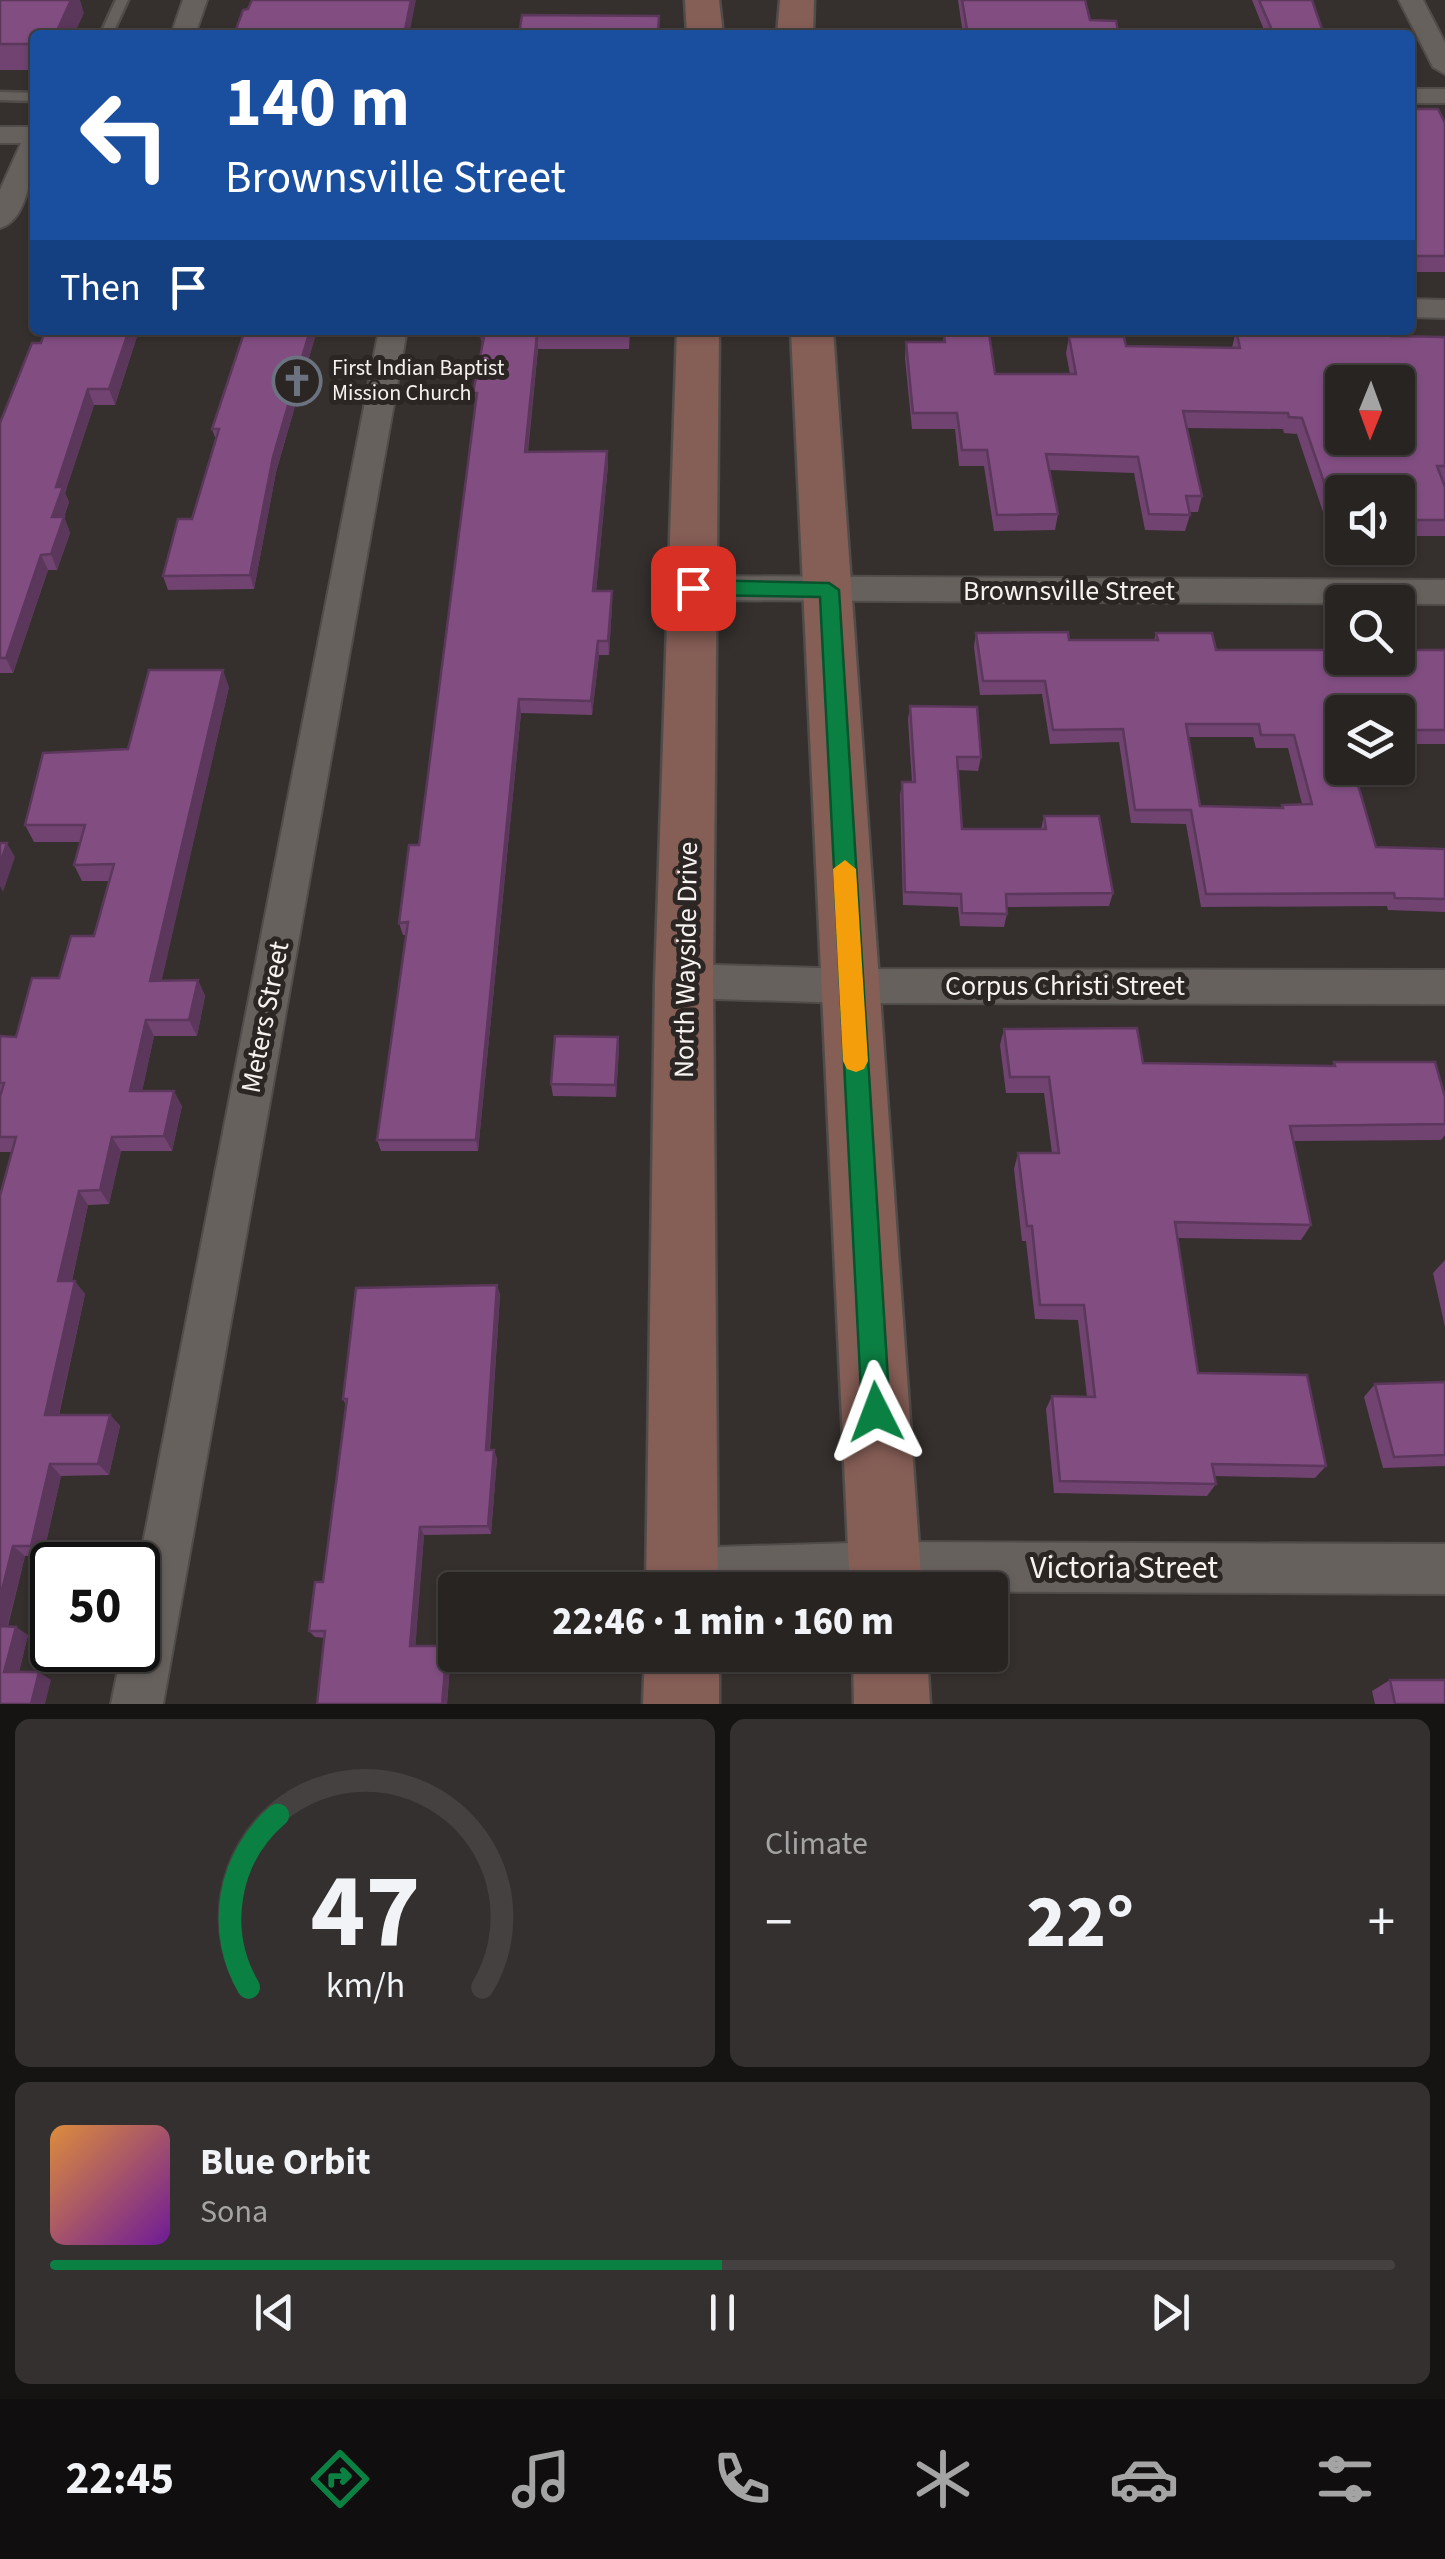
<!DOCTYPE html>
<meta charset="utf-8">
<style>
:root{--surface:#282422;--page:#34302f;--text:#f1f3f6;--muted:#a5a4a5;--line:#444140;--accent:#0b8043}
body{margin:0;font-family:"Source Sans 3",sans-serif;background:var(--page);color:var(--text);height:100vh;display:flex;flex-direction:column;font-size:38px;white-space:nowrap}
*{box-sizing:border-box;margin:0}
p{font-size:32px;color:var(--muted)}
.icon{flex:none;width:55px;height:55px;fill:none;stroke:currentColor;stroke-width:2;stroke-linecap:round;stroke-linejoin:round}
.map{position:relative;height:1704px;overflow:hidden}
.details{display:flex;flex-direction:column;gap:15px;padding:15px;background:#161413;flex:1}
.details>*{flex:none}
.hud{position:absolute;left:30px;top:30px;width:1385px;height:305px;border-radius:10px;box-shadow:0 2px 8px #0004,0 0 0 2px var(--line);background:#1a4fa0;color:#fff;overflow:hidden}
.needle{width:65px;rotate:181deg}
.buttons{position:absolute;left:1325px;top:365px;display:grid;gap:20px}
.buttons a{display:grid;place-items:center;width:90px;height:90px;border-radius:10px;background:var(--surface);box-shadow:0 2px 8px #0004,0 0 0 2px var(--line);font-size:50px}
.speed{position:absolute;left:30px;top:1542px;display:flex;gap:20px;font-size:50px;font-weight:700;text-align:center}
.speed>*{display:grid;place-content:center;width:130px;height:130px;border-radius:50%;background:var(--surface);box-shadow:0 2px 8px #0004,0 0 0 2px var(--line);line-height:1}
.speed .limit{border:5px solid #111;border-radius:15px;background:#fff;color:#111}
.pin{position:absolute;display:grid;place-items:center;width:85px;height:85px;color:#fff;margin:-42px;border-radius:20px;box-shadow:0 5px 15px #0006}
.me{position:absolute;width:110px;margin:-55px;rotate:357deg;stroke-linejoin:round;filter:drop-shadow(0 0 8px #0008)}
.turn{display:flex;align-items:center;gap:35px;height:210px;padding:0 30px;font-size:45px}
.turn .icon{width:130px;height:130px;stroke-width:2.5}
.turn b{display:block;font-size:70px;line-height:85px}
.then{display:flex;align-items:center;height:95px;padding:0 30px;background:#0003;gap:20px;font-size:38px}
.big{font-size:75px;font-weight:800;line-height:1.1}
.details .widget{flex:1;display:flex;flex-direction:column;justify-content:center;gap:15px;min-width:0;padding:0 35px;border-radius:15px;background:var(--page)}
.details .dial{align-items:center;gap:0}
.dial svg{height:260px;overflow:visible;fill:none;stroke:var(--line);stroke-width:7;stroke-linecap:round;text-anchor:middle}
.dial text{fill:var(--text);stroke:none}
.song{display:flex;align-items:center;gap:30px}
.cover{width:120px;height:120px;border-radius:15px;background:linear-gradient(135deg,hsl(30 70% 55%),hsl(280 70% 35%))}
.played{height:10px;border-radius:5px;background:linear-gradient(90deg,var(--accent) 50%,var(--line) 50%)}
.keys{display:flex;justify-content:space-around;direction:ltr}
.heat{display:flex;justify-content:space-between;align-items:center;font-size:55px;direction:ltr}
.details .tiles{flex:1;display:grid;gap:15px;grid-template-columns:1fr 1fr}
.widget:last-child{grid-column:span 2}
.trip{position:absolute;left:438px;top:1572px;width:570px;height:100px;border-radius:10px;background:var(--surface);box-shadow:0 2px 8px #0004,0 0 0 2px var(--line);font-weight:800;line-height:100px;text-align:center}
.dock{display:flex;height:160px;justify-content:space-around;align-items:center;background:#100e0e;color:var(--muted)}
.dock .icon{width:70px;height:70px}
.dock .active{color:var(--accent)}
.dock b{font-size:45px;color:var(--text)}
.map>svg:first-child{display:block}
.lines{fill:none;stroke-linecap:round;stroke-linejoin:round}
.lane-casing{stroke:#504c4a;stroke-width:5}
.street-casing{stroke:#504c4a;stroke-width:4}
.secondary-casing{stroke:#504c4a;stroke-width:5}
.lane{fill:#66615d;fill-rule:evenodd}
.street{fill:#66615d;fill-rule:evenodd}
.secondary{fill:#855e56;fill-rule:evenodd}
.wall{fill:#704370;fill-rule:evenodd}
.shaded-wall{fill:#5b375b}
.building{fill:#824e82;stroke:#5b375b;stroke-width:2.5;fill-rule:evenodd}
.route{fill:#0b8043;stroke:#07532c;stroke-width:2.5}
.slow{fill:#f59e0b}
.labels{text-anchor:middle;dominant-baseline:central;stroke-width:10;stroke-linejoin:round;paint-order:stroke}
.far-poi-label{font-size:22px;fill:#f5f2f0;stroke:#2b2623;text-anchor:start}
.street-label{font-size:28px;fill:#f5f2f0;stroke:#2b2623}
.near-street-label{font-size:32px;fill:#f5f2f0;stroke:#2b2623}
</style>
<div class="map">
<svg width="1445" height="1704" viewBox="0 0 1445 1704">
<rect width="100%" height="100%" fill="#35302d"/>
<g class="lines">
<g class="lane-casing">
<g id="lane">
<path d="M116,0H128L112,35H100Z"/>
<path d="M0,92L35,93V101L0,100Z"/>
</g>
</g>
<g class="street-casing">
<g id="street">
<path d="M183,0H207L195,35H171Z"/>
<path d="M1399,0H1423L1445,43V74L1433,67Z"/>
<rect x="1410" y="89" width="35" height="14"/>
<path d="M0,127H35C35,154 31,220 0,228V190L21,143H0Z"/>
<path d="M1410,299L1445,300V318L1410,317Z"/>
<path d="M379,330H407L163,1704H111L122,1650H138V1569Z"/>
<path d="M693,576L1445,580V604L693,600L681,596L676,588L681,580Z"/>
<path d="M684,964L851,969L1445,970V1004L851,1003L684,998L670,993L664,981L670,969Z"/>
<path d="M885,1542L1445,1544V1594L664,1590L657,1573L665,1556L682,1548Z"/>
</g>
</g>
<g class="secondary-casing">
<g id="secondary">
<path d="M685,0H719L723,35H687Z"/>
<path d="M780,0H814L813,35H777Z"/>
<path d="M677,330H719L713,981L718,1590H646L655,981Z"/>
<path d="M791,330H833L922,1590H850Z"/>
<path d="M645,1655H719V1704H643Z"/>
<path d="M853,1655H927L930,1704H854Z"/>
</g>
</g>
<use href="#lane" class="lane"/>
<use href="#street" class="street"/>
<use href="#secondary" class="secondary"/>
</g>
<g class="wall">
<path d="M0,0L84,13L35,35V70H0Z"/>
<path d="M958,0H1085L1090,20L1118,31L1266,35H963Z"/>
<path d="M1252,0H1312L1324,35H1266Z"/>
<path d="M1410,109L1445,123V272H1410Z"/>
<path d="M139,330L115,405H94L65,493L69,502L64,517L70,533L57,570H48L13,673H0V423L41,343Z"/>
<path d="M245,330H317L276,472L254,589L168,590L163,576L192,519L216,440L212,429Z"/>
<path d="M630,330L629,349H538L528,452L607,451L608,465L596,591H612V605L609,655H599L592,715L521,713L478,1151H381L377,1140L406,935H403L399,923L419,845L475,405L473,393L482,347L481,337Z"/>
<path d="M1236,330L1329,332L1328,330H1389L1391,336L1445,337V482H1443L1445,487V536H1398V492H1342V536H1331L1297,434L1284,433L1283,429L1187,428L1202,496L1198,512H1189L1190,515L1185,531L1145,530L1134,473L1049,470L1058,514L1055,530L994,531L984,466H959L955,429H912L905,358L906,342H943L944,335L995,374H1070L1066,353L1069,337L1126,346L1232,348Z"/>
<path d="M1340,632H1342V658L1400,650H1445V744H1407L1411,759L1404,772L1354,770L1376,847L1445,849V912L1388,910L1387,906L1201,907L1186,824L1131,823L1119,742L1050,744L1042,694L980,695L974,647L976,633L1069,640H1154L1156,633L1216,650H1336L1334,646ZM1342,712H1398V768H1342ZM1188,737H1253L1256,748H1288L1302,804L1282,805L1280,808L1200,806Z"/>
<path d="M229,687L161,981L198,980L205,996L197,1036H154L142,1091L182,1106L172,1151H121L109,1204L88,1205L72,1281L85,1294L59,1415H110L120,1426L109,1475L61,1476L43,1556H25L8,1626L28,1635L19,1672L51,1680L0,1704L12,1152H0V1036L16,1037L59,978L94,936L110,881H82L74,865L80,842H34L25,825L128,749Z"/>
<path d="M910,706L981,757L978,771L958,770L962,829H1041L1044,816L1113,893L1109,906L1007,907V914L1004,927L960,926L958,907L903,905L900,795L902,782H912L908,719Z"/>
<path d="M1004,1029L1143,1063L1332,1066L1334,1062L1445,1097V1135L1441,1140L1293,1141L1311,1225L1301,1240L1177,1238L1198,1373L1326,1466L1315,1478L1214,1476L1216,1484L1207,1496L1054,1493L1046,1409L1052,1396L1087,1397L1078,1320L1035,1319L1026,1241H1022L1014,1169L1018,1153H1052L1044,1093H1006L1000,1045Z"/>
<path d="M618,1037L619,1049L616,1097L553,1096L551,1084Z"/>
<path d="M1445,1260V1327L1433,1273Z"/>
<path d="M497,1285L500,1295L490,1450L497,1458L491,1534L424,1535L415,1646H447L451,1652L447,1704H317L325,1638L315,1637L309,1631L323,1582L346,1405L343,1399Z"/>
<path d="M1445,1382V1466L1383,1468L1364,1397L1375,1384Z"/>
<path d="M1390,1680L1445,1704H1375L1372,1691Z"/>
</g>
<g class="shaded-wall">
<path d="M71,0H80L84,13L74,35H55Z"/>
<path d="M411,0H416L409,35H404Z"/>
<path d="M129,330H139L115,405L109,389Z"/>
<path d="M310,330H317L276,472L254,589L250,575L273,457Z"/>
<path d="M537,334L538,349L526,466L525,452Z"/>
<path d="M88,389L94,405L65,493L69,502L58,533L52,517L56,487Z"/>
<path d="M607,451L608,465L595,605L593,591Z"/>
<path d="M64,517L70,533L57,570L51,554Z"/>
<path d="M41,555L48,570L13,673L6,658Z"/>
<path d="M612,591V605L609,655L608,641Z"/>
<path d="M598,641L599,655L592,715L591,701Z"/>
<path d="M223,670L229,687L158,997L150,981Z"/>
<path d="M519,699L521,713L478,1151L476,1140Z"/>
<path d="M7,843L15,857L3,892L0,886V864Z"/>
<path d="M198,980L205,996L197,1036L189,1020Z"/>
<path d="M146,1020L154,1036L139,1106L130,1091Z"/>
<path d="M618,1037L619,1049L616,1097L615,1085Z"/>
<path d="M174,1091L182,1106L172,1151L164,1136Z"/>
<path d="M112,1137L121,1151L109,1204L100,1190Z"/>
<path d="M79,1191L88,1205L69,1294L58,1281Z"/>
<path d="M75,1281L85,1294L56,1426L45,1415Z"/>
<path d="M497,1285L500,1295L489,1458L486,1450Z"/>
<path d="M110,1415L120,1426L109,1475L98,1464Z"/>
<path d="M494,1450L497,1458L491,1534L488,1526Z"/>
<path d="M50,1464L61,1476L43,1556L31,1546Z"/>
<path d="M420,1527L424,1535L415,1653L410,1646Z"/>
<path d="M13,1546L25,1556L5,1635L0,1631V1598Z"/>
<path d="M16,1627L28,1635L17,1680L4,1672Z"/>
<path d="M447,1646L451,1652L447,1704H442Z"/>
<path d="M39,1672L51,1680L45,1704H31Z"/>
</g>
<g class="building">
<path d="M0,0H71L55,35H35V44H0Z"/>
<path d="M252,0H411L404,35H234L243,10L248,9Z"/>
<path d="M962,0H1085L1090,20L1116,21L1118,31H1264L1266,35H968Z"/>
<path d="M1259,0H1312L1324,35H1274Z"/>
<path d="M522,15L659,16L658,35H519Z"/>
<path d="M1410,109H1438L1445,123V256H1410Z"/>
<path d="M45,330H129L109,389H88L56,487H63L52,517H64L51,554L41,555L6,658H0V423L32,343H41Z"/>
<path d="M245,330H310L273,457L250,575L163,576L178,519H192L219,429H212Z"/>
<path d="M482,330H629L628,335L537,334L525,452L607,451L593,591H612L608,641H598L591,701L519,699L476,1140H377L408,922L399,923L409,845H419L477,393H473L484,337H481Z"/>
<path d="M1236,330L1334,332V330H1389L1391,336L1445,337V466H1437L1445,487V520H1398V492H1342V520H1337L1302,418L1289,417L1288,413L1183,411L1202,496H1186L1190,515L1149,514L1138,457L1046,454L1058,514L997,515L987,450H962L957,413H913L906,342H945L944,335L989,334L995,374H1076L1069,337H1124L1126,346L1240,348ZM1342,382H1398V438H1342Z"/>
<path d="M1068,632L1069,640H1158L1156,633H1212L1216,650H1342V658H1398V642L1400,650H1445V730H1403L1411,759L1398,758V712H1342V768H1353L1376,847L1445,849V899L1395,898L1394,893L1206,894L1191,810H1135L1123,729L1053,730L1045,681H983L976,633ZM1186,724H1259L1261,735H1294L1312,804L1282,805L1283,808L1200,806Z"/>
<path d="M149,670H223L150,981L198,980L189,1020H146L130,1091H174L164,1136L112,1137L100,1190L79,1191L58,1281H75L45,1415H110L98,1464H50L31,1546H13L0,1598V1196L16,1137H0V1097L4,1083H0V1036L16,1037L32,978H59L71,936H94L114,864L74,865L85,825H25L43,753L128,749Z"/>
<path d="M910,706L977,707L981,757H957L962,829H1046L1044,816H1099L1113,893L1006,894L1007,914L962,913L961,894L905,892L902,782H915Z"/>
<path d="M0,843H7L0,864Z"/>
<path d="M1137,1028L1143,1063L1335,1066L1334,1062H1435L1445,1097V1124L1290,1126L1311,1225L1175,1222L1198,1373L1307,1375L1326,1466L1212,1464L1216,1484L1060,1481L1052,1396L1095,1397L1084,1305H1040L1032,1226H1027L1018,1153H1059L1049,1077H1010L1004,1029Z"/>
<path d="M555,1036L618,1037L615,1085L551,1084Z"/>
<path d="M497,1285L486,1450H494L488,1526L420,1527L410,1646H447L442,1704H317L325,1631H309L315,1582H323L347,1399H343L356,1288Z"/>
<path d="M1445,1382V1455L1394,1457L1375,1384Z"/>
<path d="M0,1626L16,1627L4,1672H39L31,1704H0Z"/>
<path d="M1390,1680H1445V1704H1395Z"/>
</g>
<path class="route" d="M693,580L829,583L839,590L890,1412L886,1422L876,1426L866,1422L862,1412L820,597L693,595L683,588Z"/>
<path class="slow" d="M845,860L856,869L868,1061L864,1069L856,1072L847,1069L843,1061L833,869Z"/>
<defs>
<g id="church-ring" transform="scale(2.5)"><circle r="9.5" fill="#2b2623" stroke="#6b7280" stroke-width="1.5"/><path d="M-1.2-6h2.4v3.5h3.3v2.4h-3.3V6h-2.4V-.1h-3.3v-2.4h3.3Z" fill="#6b7280"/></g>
</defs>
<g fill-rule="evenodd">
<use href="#church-ring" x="297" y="381"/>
</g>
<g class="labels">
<g class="far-poi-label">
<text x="332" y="368">First Indian Baptist<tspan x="332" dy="25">Mission Church</tspan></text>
</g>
<g class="street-label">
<text x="1069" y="591">Brownsville Street</text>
<text transform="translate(686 960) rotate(-89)">North Wayside Drive</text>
<text x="1065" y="986">Corpus Christi Street</text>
<text transform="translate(265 1017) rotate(-79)">Meters Street</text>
</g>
<g class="near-street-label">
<text x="1124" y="1568">Victoria Street</text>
</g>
</g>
</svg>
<div class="buttons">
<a><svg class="needle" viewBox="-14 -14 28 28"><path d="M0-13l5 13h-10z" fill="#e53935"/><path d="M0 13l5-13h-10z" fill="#a5a4a5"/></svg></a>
<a><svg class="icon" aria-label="sound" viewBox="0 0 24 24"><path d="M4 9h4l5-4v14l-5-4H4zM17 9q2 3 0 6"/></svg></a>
<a><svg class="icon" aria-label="search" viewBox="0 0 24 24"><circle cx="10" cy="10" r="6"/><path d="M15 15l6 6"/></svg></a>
<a><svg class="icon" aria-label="layers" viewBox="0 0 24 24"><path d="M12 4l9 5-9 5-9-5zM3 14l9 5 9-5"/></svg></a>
</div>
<div class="speed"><div class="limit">50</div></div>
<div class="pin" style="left:693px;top:588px;background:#d93025"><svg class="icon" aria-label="arrive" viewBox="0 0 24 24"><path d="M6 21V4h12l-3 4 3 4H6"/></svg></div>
<svg class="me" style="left:876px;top:1412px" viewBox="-20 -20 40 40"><path d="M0-17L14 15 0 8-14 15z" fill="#0b8043" stroke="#fff" stroke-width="4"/></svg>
<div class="trip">22:46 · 1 min · 160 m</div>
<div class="hud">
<div class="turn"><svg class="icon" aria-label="left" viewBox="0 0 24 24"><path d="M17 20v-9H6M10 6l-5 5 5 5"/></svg><div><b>140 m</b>Brownsville Street</div></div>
<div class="then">Then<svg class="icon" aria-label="arrive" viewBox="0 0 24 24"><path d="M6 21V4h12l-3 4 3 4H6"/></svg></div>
</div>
</div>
<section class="details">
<div class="tiles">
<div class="widget dial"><svg viewBox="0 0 100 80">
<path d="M14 69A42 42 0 1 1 86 69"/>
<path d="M14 69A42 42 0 0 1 23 16" stroke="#0b8043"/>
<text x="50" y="56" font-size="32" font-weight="700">47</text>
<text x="50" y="72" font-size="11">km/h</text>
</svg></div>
<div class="widget"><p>Climate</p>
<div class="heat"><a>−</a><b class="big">22°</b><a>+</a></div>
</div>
<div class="widget">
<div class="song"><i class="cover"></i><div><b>Blue Orbit</b><p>Sona</p></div></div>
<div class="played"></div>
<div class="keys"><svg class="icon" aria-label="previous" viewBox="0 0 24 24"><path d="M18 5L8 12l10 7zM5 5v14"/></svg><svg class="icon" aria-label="pause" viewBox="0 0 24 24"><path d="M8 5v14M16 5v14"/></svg><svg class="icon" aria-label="next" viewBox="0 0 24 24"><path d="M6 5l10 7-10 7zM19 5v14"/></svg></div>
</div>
</div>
</section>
<nav class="dock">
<b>22:45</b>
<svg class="icon active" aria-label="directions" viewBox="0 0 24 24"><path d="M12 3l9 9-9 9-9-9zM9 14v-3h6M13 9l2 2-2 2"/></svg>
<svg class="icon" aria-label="music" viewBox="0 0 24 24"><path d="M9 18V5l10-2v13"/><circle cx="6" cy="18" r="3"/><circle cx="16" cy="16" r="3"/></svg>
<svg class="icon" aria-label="phone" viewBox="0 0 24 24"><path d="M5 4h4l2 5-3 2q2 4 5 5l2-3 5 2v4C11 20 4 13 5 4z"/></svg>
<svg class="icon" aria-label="climate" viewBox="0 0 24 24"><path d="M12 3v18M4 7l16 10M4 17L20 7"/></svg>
<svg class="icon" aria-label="car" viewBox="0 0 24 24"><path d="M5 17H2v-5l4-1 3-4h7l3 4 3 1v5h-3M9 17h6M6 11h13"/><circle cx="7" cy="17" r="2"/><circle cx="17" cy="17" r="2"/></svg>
<svg class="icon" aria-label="filters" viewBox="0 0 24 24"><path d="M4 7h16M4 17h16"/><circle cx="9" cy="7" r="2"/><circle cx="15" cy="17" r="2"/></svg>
</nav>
